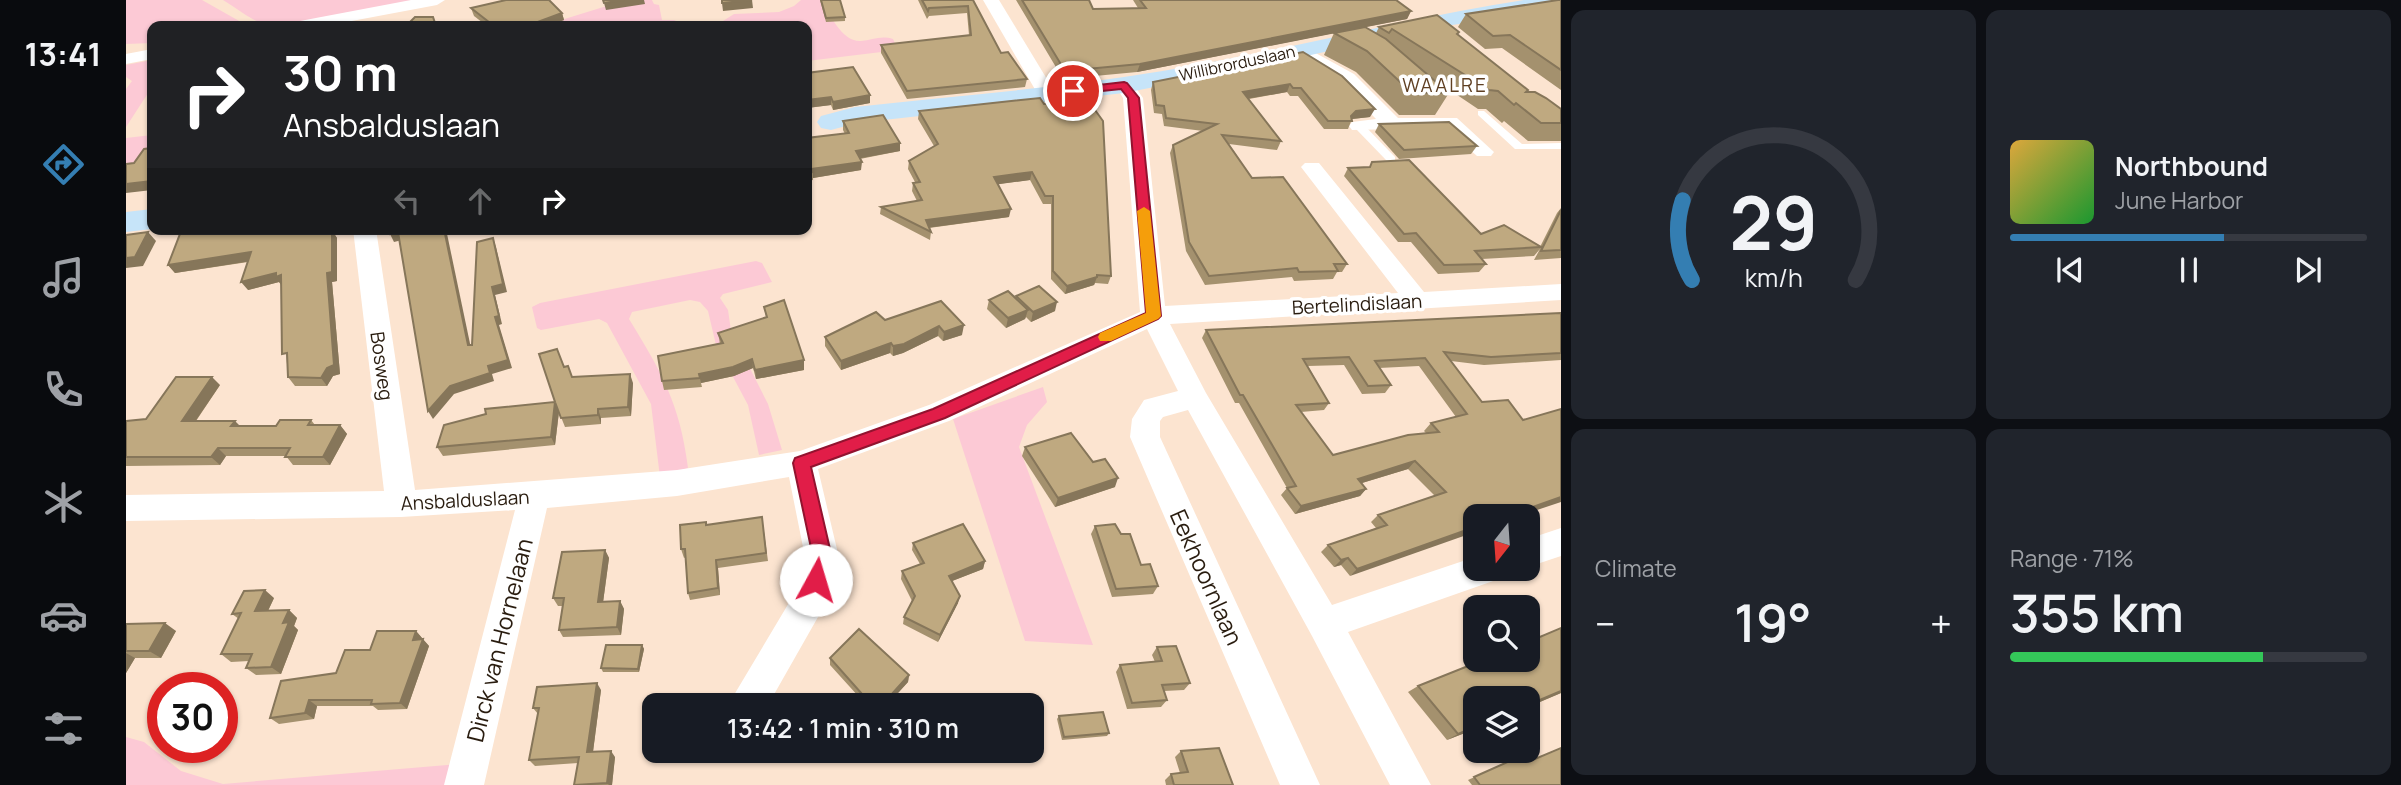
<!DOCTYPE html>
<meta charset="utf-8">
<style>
:root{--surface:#171b24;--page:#20242c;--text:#f1f3f6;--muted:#9ea1a6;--line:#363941;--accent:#347eb2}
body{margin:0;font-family:Manrope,sans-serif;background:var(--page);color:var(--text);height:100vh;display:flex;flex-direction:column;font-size:26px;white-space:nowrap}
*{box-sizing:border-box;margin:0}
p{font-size:23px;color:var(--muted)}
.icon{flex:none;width:38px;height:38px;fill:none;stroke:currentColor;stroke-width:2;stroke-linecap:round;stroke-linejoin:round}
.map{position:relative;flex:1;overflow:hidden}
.details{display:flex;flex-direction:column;gap:10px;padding:10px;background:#0d0f14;width:840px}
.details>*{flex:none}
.top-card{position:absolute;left:21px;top:21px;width:665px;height:214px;border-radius:14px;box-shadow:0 2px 5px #0004;background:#202124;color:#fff;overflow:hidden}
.needle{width:46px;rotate:197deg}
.tools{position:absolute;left:1337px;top:504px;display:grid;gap:14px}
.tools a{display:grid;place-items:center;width:77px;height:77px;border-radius:14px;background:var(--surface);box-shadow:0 2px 5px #0004;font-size:35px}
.speed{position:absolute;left:21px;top:672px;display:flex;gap:14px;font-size:35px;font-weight:700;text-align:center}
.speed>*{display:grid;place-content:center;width:91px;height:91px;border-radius:50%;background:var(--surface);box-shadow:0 2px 5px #0004;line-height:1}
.speed .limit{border:10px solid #d22;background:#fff;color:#111}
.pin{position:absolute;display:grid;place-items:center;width:60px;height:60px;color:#fff;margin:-30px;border:4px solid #fff;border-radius:50%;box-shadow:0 2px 7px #0007}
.me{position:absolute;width:77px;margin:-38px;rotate:6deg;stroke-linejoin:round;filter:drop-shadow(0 0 5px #0008)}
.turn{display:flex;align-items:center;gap:24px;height:147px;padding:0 21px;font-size:32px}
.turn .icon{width:91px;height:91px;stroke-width:2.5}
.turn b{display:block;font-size:49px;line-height:60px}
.lanes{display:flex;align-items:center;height:66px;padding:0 21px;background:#0003;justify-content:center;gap:35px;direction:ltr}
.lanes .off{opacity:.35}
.big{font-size:52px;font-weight:600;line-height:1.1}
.details .widget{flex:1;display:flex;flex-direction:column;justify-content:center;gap:10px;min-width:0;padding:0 24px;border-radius:14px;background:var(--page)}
.details .dial{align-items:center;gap:0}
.dial svg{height:182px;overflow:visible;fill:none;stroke:var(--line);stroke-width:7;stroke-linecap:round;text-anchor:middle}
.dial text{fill:var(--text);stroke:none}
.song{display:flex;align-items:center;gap:21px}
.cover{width:84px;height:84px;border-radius:10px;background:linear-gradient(135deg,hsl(40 70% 55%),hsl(130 70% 35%))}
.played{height:7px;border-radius:4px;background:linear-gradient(90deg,var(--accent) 60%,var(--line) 60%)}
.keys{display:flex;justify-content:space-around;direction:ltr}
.heat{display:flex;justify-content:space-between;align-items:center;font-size:38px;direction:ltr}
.charge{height:10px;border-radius:5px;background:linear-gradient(90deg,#34c759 71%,var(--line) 0)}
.details .tiles{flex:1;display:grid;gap:10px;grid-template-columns:repeat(2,1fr)}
.trip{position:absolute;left:516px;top:693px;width:402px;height:70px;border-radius:14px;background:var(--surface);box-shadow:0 2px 5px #0004;font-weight:600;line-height:70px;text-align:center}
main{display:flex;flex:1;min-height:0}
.menu{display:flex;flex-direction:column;width:126px;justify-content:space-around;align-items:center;background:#090b0e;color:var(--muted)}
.menu .icon{width:49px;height:49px}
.menu .on{color:var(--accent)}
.menu b{font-size:32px;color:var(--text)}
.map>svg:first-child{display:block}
.green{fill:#fcc9d5}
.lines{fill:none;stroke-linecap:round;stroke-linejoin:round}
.lane{fill:#fff;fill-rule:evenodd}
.street{fill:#fff;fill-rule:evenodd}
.secondary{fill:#c6e4f9;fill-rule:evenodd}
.wall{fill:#a4916e;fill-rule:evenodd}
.shaded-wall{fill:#86765a}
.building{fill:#bfa980;stroke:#86765a;stroke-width:2;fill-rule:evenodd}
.route{fill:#e11d48;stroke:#92132f;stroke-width:2}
.slow{fill:#f59e0b}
.labels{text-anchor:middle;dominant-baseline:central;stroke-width:7;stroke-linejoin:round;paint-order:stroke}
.far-street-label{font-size:16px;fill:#291c0f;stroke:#fff}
.far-quarter-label{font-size:19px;letter-spacing:2px;fill:#5f3f22;stroke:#fff}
.street-label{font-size:19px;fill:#291c0f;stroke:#fff}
.near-street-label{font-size:23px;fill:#291c0f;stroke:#fff}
</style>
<main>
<nav class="menu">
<b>13:41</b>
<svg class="icon on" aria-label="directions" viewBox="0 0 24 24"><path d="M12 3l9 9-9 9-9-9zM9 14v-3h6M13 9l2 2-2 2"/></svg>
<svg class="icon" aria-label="music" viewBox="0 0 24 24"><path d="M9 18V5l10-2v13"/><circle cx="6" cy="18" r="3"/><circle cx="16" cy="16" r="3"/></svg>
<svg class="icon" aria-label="phone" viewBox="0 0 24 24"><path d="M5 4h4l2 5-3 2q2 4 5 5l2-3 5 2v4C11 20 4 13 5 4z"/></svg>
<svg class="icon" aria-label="climate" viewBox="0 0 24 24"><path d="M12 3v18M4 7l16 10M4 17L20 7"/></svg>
<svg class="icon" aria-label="car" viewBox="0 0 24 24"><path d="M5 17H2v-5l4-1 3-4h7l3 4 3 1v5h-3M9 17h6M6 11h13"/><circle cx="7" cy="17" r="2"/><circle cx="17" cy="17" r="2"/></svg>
<svg class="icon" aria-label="filters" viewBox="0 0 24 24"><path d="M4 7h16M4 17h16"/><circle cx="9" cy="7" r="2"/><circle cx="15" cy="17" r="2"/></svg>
</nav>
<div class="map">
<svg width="1435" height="785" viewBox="0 0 1435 785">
<rect width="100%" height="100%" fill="#fce4d0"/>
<g class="green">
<path d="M0,0H76L122,26H26V43L0,44Z"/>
<path d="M97,0H299L169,26C130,27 129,20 97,0Z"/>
<path d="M500,0H526L528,4L533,5L536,20H548L562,26H416Z"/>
<path d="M675,0H694C705,14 715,42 735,41C746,40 755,35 767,39L772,50L681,61V26H568L597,21L608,14L653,12L668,6Z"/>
<path d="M26,60V87L0,127V89L6,81L0,77V65Z"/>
<path d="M26,135V168L0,170V138Z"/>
<path d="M630,261L636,263L646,282L597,294L594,298L602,310L605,331L642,404L656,450L633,455L622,405L590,345L582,311L574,302L564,300L506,312L503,319C536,373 554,404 562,468L534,477L525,404L481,323L473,319L415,330L411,328L406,307L414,303Z"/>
<path d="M917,387L921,402L901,425L893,447L967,645L899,641L827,419Z"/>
<path d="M0,737L18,742L55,771L97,784L333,764L328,785H0Z"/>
</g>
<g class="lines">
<g class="lane">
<path d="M1352,111H1358L1396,144L1435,143V149H1389L1352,115Z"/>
<path d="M1233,123L1237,124L1269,157V161H1261L1229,128V124Z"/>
</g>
<g class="street">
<path d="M285,0H319L311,5L199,26H166L174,21Z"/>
<path d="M857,0H873L930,94L928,98H914Z"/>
<path d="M1175,45L1228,74L1272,118H1331L1368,152L1365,156H1351L1319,128L1226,130L1223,126L1226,122L1250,119L1214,82L1169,54L1166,50Z"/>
<path d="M26,49V59L0,64V54Z"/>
<path d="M998,79L1005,81L1017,98L1039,306L1272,293L1175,167L1179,163H1193L1298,292L1435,284V300L1044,324L1080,393L1206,605L1349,557V569H1375L1370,580L1222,632L1305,785H1264L1186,636L1062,410L1037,417L1034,421V437L1194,785H1154L1004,437L1006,419L1018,400L1052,391L1021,329L823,421L692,469L714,562L696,610L642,705H602L670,591L680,562L663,477L551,496L421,508L358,785H318L389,510L275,517L0,521V495L258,491L227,229H250L289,490L551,470L674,451L803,405L1014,312L997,98L989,85Z"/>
<path d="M1435,528V556L1402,567V539Z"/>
</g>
<g class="secondary">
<path d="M1398,0H1435V8L1307,28L1135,66L998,93L731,123L705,130L695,128L691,122L695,116L729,107C818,97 909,90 998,77C1132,58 1264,21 1398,0Z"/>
<path d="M26,209V229L0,232V212Z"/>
</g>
</g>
<g class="wall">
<path d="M694,0H714L719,17V21L700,22Z"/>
<path d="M792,0H847L875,53L901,79L899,87L781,99L755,53V45L843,35L841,13L803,16L801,19Z"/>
<path d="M890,0H963L967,9L1012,8L1007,0H1270L1285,11L1281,19L1239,27L1250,33L1253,27L1331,34L1400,92L1435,109V141H1402L1378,121L1376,123L1360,109H1352L1303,76L1323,93L1309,115H1273L1230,72L1198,55L1208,33L1011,72L937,79Z"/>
<path d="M1435,0V90L1376,48L1359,49L1332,27L1340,14Z"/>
<path d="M345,8L436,13L438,20L422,26H361L348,16Z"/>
<path d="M1177,52L1244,117L1226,119L1222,129H1198L1172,96H1164L1161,92L1123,99L1155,141L1151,150L1103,144L1126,178L1221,264L1216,272H1211L1207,279L1168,281L1166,277L1079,285L1060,251L1044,153L1047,145L1077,131L1038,126L1036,114L1028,113L1025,90L1027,82Z"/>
<path d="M681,73L744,103L707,110L705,105L681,108Z"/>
<path d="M914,98L985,276L982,284L969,283L968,285L939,294L925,279V204H917L904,180L872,184L883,217L803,228L805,232L804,240L754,214L755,207L791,201L786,191L787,183L789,182L782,169L783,161L808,146L792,119L793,111Z"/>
<path d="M717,121L774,143V151L734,159L735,170L687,178V180L681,181V138L719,134L717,130Z"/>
<path d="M1253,124L1351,146L1345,154L1273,159L1249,132Z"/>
<path d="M1222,168L1355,234L1414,247L1431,213L1435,208V258L1408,260L1414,249L1408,256L1356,259L1360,264L1353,272L1312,274L1285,242H1272L1218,176Z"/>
<path d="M66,232H207L211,238V281L206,282L214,374L207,376L201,386H169L162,377L155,285L153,282L122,290V262L49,273L42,265Z"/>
<path d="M890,296L929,311L905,322L900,317L899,319L880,328L861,309L863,300L890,299Z"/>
<path d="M815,301L836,335L817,341L812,336L777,353L767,356L764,353L715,370L699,346V337L759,320Z"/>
<path d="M638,307L678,370L630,379L627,368L608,376L575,383L576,387L538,390L536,381L594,344L592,333L640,317Z"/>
<path d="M1435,313V360L1358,365L1325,361L1356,402L1397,420L1435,409L1224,576L1215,565L1208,567L1195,552L1202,545L1250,528L1245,522L1252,515L1309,496L1282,469L1236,483L1240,489L1234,496L1169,514L1155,495L1161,488L1113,403H1109L1076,338L1080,330ZM1218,365L1236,394L1259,393L1265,385L1253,368L1293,366L1330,417L1305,423L1298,431L1300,433L1207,455L1175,412L1198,410L1203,403L1182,366Z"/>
<path d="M438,367L446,377L507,383L505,416L475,418V424L439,427L433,412L429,445L317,456L311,447L429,402Z"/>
<path d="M94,385L70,421L114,426H150L185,420L189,425H214L221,434L204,465H167L160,456H100L94,465L0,466V421L20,419Z"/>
<path d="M899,447L967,462L989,487L929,507L896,456Z"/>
<path d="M636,517L642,561L592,568L594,595L564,600L562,593L560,557L558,558L555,549L581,525Z"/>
<path d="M969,526L1032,586L1027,594L986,597L965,534Z"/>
<path d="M787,543L859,561L857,569L826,581L832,603L812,642L777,624L778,617L786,601L775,579L776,571L794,564L786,550Z"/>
<path d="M479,550L483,558L477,602L494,601L498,609L495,635L437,637L433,630L437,606H432L427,598Z"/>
<path d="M148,598L142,611L163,610L171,618L168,626L172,630L155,674L130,675L120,668L123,661L105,662L95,654L113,619L106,614Z"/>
<path d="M0,624L50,631L35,658H9L0,673Z"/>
<path d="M1435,628V693L1402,707V698L1349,729L1321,740L1282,692L1292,686Z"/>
<path d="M290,631L296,638V639L303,646L281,709L252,710L247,706H191L188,719L153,724L144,718L244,650Z"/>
<path d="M516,645L518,649L513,672H477L475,668Z"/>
<path d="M1031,647L1064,683L1058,690L1038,691L1041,700L1035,707L1001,709L990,672L994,665L1029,662L1026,655Z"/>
<path d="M704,658L783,675L782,682L761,705H724L733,697L704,665Z"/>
<path d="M475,690L467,752L489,757L486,785H448L452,763L409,766L403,760L412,714L407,708Z"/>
<path d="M933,716L983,733L981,736L936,740L931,719Z"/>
<path d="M1055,751L1107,785H1040L1039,780L1045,774L1054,773L1049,757Z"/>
<path d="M1404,752L1435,785H1346L1342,780Z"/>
</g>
<g class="shaded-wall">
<path d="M498,0H518L519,4L480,10L478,3Z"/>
<path d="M626,0L627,8L597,11L596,3Z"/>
<path d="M1285,11L1281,19L1011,72L1014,64Z"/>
<path d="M436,13L438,20L422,26H401Z"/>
<path d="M1164,84L1161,92L1114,100L1117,92Z"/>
<path d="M744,95V103L707,110V102Z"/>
<path d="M705,97V105L681,108V100Z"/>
<path d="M1249,109L1244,117L1226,119L1225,116L1230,111Z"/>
<path d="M774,143V151L730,159V151Z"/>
<path d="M736,162L735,170L687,178V172L685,169Z"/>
<path d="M906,172L904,180L867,185L868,177Z"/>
<path d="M26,181V190L0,193V184Z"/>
<path d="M885,209L883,217L800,228V220Z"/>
<path d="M200,229H208L207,232L211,238V281L206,282L214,374L207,376L201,386L195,378L201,273L205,239Z"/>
<path d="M318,229H320L346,353L342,345Z"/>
<path d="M22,232L30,241L17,266L0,268V258Z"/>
<path d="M272,232L276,240L268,242L264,234Z"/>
<path d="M367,238L370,247L381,292L369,295L376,324L373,325L386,368L366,374L368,381L328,394L307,419L302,411L324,386L362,366L369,317L366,287Z"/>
<path d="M125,252L131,260L49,273L42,265Z"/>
<path d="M150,273L155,275L156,285L153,282L122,290L115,282Z"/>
<path d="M971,277L968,285L939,294L941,286Z"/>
<path d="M931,302L929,311L905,322L907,312Z"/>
<path d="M902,310L899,319L880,328L882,318Z"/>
<path d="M838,325L836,335L817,341L818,332Z"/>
<path d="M813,326L812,336L777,353L767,356V346Z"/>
<path d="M765,343L764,353L715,370V361Z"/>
<path d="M626,359L627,368L608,376L575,383L573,374Z"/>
<path d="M678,360V370L630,379L629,370Z"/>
<path d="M504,374L507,383L505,416L502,407Z"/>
<path d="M86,377L94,385L64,429L56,421Z"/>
<path d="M429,402L433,411L429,445L425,437Z"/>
<path d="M472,409L475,418V424L472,415Z"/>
<path d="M109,421L117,429L105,426Z"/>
<path d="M214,425L221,434L204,465L197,457Z"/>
<path d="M92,448L100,456L94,465L85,457Z"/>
<path d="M1289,461L1282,469L1226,486L1232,479Z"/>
<path d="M992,478L989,487L929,507L932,498Z"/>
<path d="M1240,489L1234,496L1169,514L1175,506Z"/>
<path d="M1435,497V502L1393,516H1381Z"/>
<path d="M1349,527V532L1224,576L1231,569Z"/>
<path d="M479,550L483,558L476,610L472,602Z"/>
<path d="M1222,558L1215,565L1208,567L1215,560Z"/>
<path d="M590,560L592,568L594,595L592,588Z"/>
<path d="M859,561L857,569L821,583L823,576Z"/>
<path d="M139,590L148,598L138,619L129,611Z"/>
<path d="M834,596L832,603L812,642L814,635Z"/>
<path d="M494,601L498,609L495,635L491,627Z"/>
<path d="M163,610L171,618L168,626L172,630L155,674L145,667L157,623Z"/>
<path d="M39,623L50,631L35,658L23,651Z"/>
<path d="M290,631L296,638L293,647L287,640Z"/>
<path d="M297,639L303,646L281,709L274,703Z"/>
<path d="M516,645L518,649L513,672L512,669Z"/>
<path d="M0,653L9,658L0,673Z"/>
<path d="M783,675L782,682L761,705H756Z"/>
<path d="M471,683L475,690L466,759L461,752Z"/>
<path d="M1435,691V693L1402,707V705Z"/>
<path d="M183,700L191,706L188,719L179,713Z"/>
<path d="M1349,727V729L1321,740L1332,734Z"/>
<path d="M485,751L489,757L486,785H483L481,783Z"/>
</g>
<g class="building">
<path d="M380,0H423L436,13L401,26H368L345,8Z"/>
<path d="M477,0H498L478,3Z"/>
<path d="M596,0H626L596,3Z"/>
<path d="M695,0H714L719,17L700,18Z"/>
<path d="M796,0H847L875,53L882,52L901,79L781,91L755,45L845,35L842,6L803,8L802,11Z"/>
<path d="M896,0H963L967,9L1020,8L1014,0H1270L1285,11L1014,64L939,71Z"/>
<path d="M1432,0H1435V70L1384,35L1367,36L1340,14Z"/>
<path d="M1311,15L1333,32L1331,34L1402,90L1400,92H1409L1420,98L1435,109V123H1415L1390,103L1388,105L1372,91L1363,90L1266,29L1263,33L1253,27Z"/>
<path d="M289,17H307L310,26H280Z"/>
<path d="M1239,27L1260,39L1323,93H1286L1241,51L1208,33Z"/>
<path d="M1177,52L1216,76L1249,109L1230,111L1225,116L1226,121H1202L1175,88H1167L1164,84L1117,92L1155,141L1096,135L1126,178L1157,177L1221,264H1208L1212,271L1173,272L1171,268L1083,276L1063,242L1047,145L1091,124L1040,118L1038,106L1030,105L1027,82Z"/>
<path d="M727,67L744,95L707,102L705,97L681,100V73Z"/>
<path d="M914,98L918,104L961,99L977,121L985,276L971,275V277L941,286L927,271V196H919L906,172L868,177L885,209L800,220L805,232L755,207L796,200L787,183L794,182L783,161L812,144L793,111Z"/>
<path d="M757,115L774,143L730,151L736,162L685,169L687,172L681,173V138L723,133L717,121Z"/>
<path d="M1323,122L1351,146L1278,150L1253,124Z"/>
<path d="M26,148V181L0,184V164L8,163L18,149Z"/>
<path d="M1283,160L1355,234L1378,225L1415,247L1349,251L1360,264L1318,265L1290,233L1278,234L1222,168L1244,167L1246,162Z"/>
<path d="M1435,210V250L1415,251Z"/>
<path d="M67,229H200V231L206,229V272L201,273L208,365L201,368L195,378L162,377L161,353L156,354L155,275L150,277V273L115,282L125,252L42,265L54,234L66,232Z"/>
<path d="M263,229H318L342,345H346L351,242L367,238L377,284L366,287L373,316L369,317L382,360L362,366L364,373L324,386L302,411L272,232L264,234Z"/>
<path d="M22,232L9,257L0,258V235Z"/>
<path d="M913,286L931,302L907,312L890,296Z"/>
<path d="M882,291L902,310L882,318L863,300Z"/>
<path d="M658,300L678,360L629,370L626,359L607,367L573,374L574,378L536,381L532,356L597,343L592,333L641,317L638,307Z"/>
<path d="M815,301L838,325L818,332L813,326L778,344L767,346L765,343L715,361L699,337L750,312L759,320Z"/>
<path d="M1435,313V353L1365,357L1318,352L1356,402L1382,400L1397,420L1435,409V497L1381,516H1349V527L1231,569L1222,558L1215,560L1202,545L1261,525L1252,515L1320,492L1289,461L1232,479L1240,489L1175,506L1161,488L1170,486L1117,395H1114L1080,330ZM1223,357L1242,386L1265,385L1249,361L1299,358L1341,414L1305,423L1313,432L1282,435L1207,455L1170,405L1203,403L1177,359Z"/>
<path d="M431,349L438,367L442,366L446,377L504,374L502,407L472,409V415L435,418L429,402L425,437L311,447L318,425L360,414L359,409L429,402L413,354Z"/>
<path d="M50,377H86L56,421H109L105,426H150L154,420H185L182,425H214L197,457H159L164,448H92L85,457H0V421L20,419Z"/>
<path d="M945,433L967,462L979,459L992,478L932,498L899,447Z"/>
<path d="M636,517L640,553L590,560L592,588L562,593L559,549H555L554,525L580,522V525Z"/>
<path d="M837,524L859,561L823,576L834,596L814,635L778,617L789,596L776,571L798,563L787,543Z"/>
<path d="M989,524L995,534H1004L1015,565L1024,564L1032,586L990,589L969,526Z"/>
<path d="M479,550L472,602L494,601L491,627L433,630L438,598H427L436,552Z"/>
<path d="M139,590L129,611L163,610L157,623L163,622L145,667L120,668L126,654H95L115,613L106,614L118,591Z"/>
<path d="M39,623L23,651H0V624Z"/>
<path d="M1435,628V691L1402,705V698H1349V727L1332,734L1292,686L1357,660H1402V642Z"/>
<path d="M733,629L783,675L756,705H724L736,694L704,658Z"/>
<path d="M251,631H290L287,640L297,639L274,703L245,704L246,700H183L179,713L144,718L155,681L210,673L219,650H244Z"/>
<path d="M480,645H516L512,669L475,668Z"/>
<path d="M1050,646L1064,683L1036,685L1041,700L1006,703L994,665L1036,661L1031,647Z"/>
<path d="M471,683L461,752L485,751L481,783L448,785L453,757L403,760L413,708H407L411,687Z"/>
<path d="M977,712L983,733L938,737L933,716Z"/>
<path d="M1093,748L1107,785H1048L1045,774L1062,772L1055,751Z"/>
<path d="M1435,748V785H1354L1348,777L1404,752L1409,759Z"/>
</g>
<path class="route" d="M998,82L1001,83L1013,98L1035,316L1032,319L819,418L685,467L707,562L697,586L690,589L684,586L681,580L688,562L667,463L669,458L807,409L1020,313L1002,98L995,89L947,94L941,91L947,88Z"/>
<path class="slow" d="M1018,207L1024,211L1035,316L1032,319L985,341H974L972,337L974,333L1020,313L1011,211Z"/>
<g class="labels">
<g class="far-street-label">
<text transform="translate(1111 63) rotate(-12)">Willibrorduslaan</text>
</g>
<g class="far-quarter-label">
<text x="1319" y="85">WAALRE</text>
</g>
<g class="street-label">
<text transform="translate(1231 304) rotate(-3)">Bertelindislaan</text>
<text transform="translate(256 366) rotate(82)">Bosweg</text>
<text transform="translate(339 500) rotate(-3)">Ansbalduslaan</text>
</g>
<g class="near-street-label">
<text transform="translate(1081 577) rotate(66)">Eekhoornlaan</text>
<text transform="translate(373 640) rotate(-76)">Dirck van Hornelaan</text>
</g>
</g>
</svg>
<div class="tools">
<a><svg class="needle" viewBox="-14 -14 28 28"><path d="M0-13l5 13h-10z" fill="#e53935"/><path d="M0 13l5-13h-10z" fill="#9ea1a6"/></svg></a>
<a><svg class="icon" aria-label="search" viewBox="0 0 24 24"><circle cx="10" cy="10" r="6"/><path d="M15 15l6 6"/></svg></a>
<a><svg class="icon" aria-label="layers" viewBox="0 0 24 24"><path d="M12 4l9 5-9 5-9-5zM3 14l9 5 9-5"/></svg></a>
</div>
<div class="speed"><div class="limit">30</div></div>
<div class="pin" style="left:947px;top:91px;background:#d93025"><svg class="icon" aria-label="arrive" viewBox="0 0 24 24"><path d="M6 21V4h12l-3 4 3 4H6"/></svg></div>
<svg class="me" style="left:690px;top:580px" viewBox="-20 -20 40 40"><circle r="19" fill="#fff"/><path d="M0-13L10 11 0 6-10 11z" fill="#e11d48"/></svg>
<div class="trip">13:42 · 1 min · 310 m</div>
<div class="top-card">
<div class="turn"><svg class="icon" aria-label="right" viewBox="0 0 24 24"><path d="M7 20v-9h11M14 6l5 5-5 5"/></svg><div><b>30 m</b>Ansbalduslaan</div></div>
<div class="lanes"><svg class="icon off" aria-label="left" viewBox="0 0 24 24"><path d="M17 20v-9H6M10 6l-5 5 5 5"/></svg><svg class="icon off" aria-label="ahead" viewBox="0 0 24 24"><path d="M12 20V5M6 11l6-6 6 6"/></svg><svg class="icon" aria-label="right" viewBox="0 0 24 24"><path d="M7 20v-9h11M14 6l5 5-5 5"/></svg></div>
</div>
</div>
<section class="details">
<div class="tiles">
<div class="widget dial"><svg viewBox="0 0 100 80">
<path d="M14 69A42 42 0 1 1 86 69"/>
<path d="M14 69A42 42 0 0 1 10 34" stroke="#347eb2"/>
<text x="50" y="56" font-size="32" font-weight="700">29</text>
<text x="50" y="72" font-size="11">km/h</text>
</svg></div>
<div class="widget">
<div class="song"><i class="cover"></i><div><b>Northbound</b><p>June Harbor</p></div></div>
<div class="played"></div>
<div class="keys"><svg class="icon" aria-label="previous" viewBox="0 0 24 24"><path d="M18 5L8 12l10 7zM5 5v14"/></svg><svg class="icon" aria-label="pause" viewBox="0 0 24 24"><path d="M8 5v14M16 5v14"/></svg><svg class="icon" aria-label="next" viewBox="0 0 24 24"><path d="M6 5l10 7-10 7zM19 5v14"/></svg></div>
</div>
<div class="widget"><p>Climate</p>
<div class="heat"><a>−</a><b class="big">19°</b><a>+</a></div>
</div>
<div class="widget"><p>Range · 71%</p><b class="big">355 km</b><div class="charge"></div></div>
</div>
</section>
</main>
